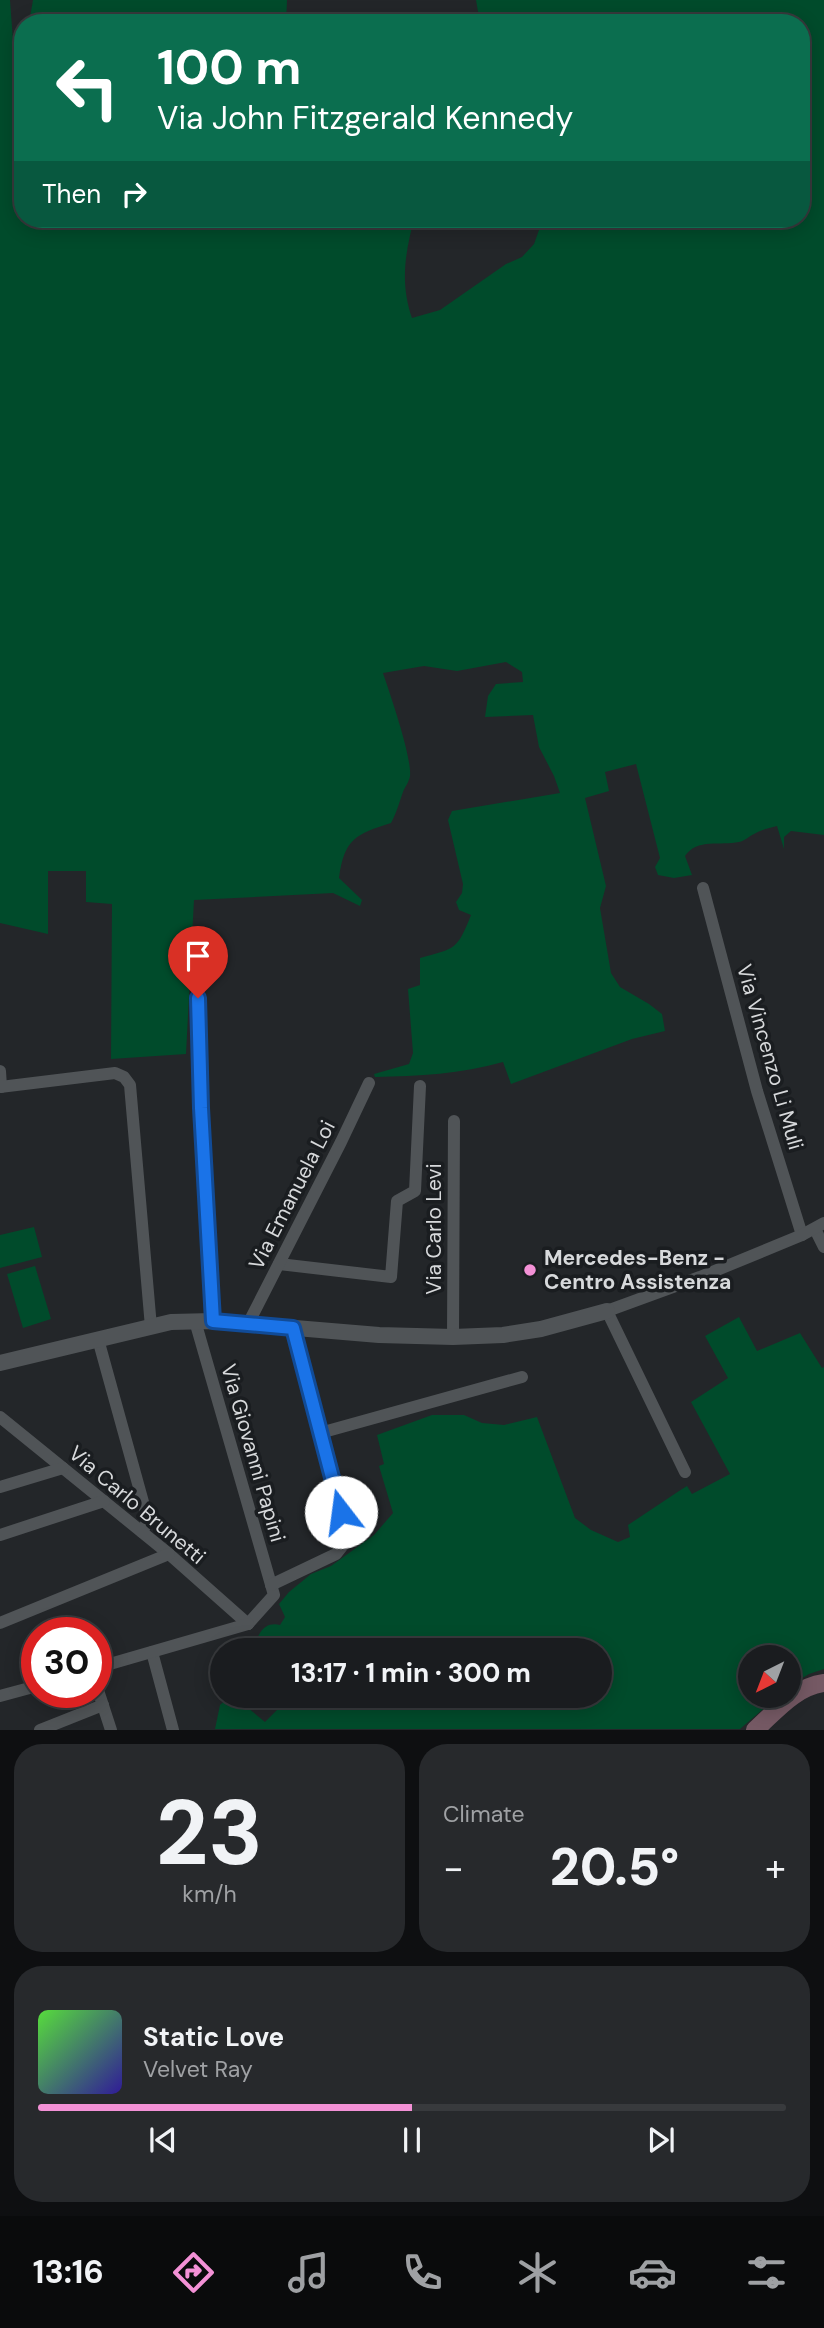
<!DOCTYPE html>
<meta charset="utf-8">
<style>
:root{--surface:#1a1c1f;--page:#27292c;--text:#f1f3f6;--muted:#9fa1a4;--line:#383a3d;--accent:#f391d6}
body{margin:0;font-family:"DM Sans",sans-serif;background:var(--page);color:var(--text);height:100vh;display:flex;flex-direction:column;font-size:26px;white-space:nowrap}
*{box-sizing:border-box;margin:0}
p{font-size:23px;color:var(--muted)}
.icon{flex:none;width:38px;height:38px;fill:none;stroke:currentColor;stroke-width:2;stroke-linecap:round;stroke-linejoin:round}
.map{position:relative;height:1730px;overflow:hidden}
.sheet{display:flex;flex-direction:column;gap:14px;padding:14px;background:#0e0f11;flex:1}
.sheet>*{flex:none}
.hud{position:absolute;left:14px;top:14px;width:796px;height:214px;border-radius:28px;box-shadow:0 4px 18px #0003,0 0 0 2px var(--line);background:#0b6e4f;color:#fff;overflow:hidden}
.needle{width:46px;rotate:222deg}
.fabs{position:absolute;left:738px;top:1645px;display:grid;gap:14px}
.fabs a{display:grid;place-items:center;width:63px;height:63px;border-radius:50%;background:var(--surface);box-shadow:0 4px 18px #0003,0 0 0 2px var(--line);font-size:35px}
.speed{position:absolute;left:21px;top:1617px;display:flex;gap:14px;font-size:35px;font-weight:700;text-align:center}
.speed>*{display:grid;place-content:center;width:91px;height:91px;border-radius:50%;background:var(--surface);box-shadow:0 4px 18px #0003,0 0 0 2px var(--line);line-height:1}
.speed .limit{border:10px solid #d22;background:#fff;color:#111}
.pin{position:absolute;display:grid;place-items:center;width:60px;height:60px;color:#fff;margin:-72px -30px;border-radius:50% 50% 50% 0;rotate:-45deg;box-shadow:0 0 7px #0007}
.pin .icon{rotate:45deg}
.me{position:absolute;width:77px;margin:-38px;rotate:345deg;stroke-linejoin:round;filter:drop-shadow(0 0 5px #0008)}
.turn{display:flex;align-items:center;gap:24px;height:147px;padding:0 28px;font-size:32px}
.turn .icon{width:91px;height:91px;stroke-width:2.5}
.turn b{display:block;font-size:49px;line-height:60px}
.then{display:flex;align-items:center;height:66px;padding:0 28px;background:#0003;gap:14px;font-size:26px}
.big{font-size:52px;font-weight:800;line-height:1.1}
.sheet .widget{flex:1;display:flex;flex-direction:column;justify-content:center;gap:10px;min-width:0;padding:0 24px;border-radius:28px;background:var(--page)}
.sheet .dial{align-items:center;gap:0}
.dial b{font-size:91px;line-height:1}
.song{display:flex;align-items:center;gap:21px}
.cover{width:84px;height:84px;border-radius:10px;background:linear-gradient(135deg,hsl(110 70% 55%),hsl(250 70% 35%))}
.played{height:7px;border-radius:4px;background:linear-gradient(90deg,var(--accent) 50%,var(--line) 50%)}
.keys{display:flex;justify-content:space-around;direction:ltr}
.heat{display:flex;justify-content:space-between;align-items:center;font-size:38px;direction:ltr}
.sheet .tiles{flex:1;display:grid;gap:14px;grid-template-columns:1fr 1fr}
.widget:last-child{grid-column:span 2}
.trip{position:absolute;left:210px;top:1638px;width:402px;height:70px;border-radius:35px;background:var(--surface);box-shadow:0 4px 18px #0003,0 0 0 2px var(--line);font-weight:800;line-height:70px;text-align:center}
.dock{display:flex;height:112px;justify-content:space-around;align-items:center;background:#0a0b0c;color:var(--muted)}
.dock .icon{width:49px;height:49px}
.dock .on{color:var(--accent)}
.dock b{font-size:32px;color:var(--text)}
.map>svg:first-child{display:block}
.green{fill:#004b2b}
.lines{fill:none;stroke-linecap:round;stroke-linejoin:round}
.minor{stroke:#505457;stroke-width:12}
.tertiary{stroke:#505457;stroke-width:16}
.secondary{stroke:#755964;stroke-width:18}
.route-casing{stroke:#114b97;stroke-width:18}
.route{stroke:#1a73e8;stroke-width:12}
.poi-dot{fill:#f391d6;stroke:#1a1d20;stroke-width:2.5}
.labels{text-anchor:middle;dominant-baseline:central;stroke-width:7;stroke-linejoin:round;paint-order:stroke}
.street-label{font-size:21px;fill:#d7d9db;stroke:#1a1d20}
.poi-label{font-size:21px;font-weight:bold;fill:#d7d9db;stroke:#1a1d20;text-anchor:start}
</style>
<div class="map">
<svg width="824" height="1730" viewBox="0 0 824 1730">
<rect width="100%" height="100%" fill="#232629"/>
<g class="green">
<path d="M0,0H10L14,54L23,67V219H414C405,254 400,283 412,318L440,310L506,264L522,257L534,244L543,219H802V23H480L476,0H824V835L791,831L784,837V849L777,826C769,828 761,830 754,834C749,836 745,841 739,842C721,846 697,838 685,856L692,875L674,878L658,875L655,867L660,858L636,764L605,772L609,791L585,798L606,886L600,908L611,973L620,987L649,1004L662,1014L665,1031L632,1039L511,1084L503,1062C461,1074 419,1076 375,1077L374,1074L409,1064L413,1053L408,989L420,985V958C456,948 457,950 471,915L459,910L456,902L462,893L463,884L448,820L452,811L560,793L554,776L539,747L533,715L485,717L488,696L496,684L523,682L522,672L506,662L457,671L424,666L383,673C390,694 412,757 410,776C409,782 405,787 403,792C399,803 397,812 391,823C356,834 344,839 339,878L362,900L360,906L333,893L194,900L186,1054L111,1059L112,904L86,902V871H48V934L0,923Z"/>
<path d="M33,0H287L286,23H29Z"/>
<path d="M34,1227L42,1257L0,1268V1235Z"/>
<path d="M35,1266L51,1319L23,1328L7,1274Z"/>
<path d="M739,1317L757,1351L800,1333L822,1368L824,1367V1669L809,1674L789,1686V1657H751V1696H778L740,1729H215L220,1705L229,1697L236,1698L265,1722L282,1705L274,1696H600V1650H253C258,1636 262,1621 280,1625L285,1617L279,1604L289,1592L311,1574L331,1566L374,1535L393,1513L379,1466L384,1464L377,1435L432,1415H464L482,1423L504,1425L537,1417L575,1518L591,1530L618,1542L630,1537L628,1525L679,1491L687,1486L692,1494L730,1474L691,1402L728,1378L705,1336Z"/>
</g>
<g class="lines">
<g class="minor">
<path d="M703,888L757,1091L802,1235"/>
<path d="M198,998L201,1108L213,1321"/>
<path d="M0,1071L1,1087"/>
<path d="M0,1087L115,1073L124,1077L130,1085L151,1327"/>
<path d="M815,1229L824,1247"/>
<path d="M279,1264L391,1277L397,1201L415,1191L420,1086"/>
<path d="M195,1321L274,1595L248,1624"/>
<path d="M248,1324L341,1142L369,1083"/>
<path d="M453,1337L454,1121"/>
<path d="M98,1339L148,1520L142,1532"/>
<path d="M0,1417L169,1554L248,1624"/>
<path d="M320,1433L522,1377"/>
<path d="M685,1472L607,1311L700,1277L802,1235L824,1223"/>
<path d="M0,1487L63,1468"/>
<path d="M0,1535L104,1501"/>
<path d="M271,1585L336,1554L348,1539L293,1328"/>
<path d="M0,1623L169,1554"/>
<path d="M152,1652L173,1730"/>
<path d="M96,1668L248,1624"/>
<path d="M96,1684L111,1730"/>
<path d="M0,1696L37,1686"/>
<path d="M40,1730L103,1705"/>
</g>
<path class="tertiary" d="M0,1363L171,1322L213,1321L379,1335L453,1337L503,1335L541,1329L607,1311"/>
<path class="secondary" d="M755,1730C776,1711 795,1687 824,1683"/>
</g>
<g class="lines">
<g class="route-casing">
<path id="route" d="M198,998L201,1108L213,1321L293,1328L341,1512"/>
</g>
<use href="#route" class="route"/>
</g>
<circle class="poi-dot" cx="530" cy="1270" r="7"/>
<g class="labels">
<g class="street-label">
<text transform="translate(770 1057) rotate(74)">Via Vincenzo Li Muli</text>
<text transform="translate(292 1195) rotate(-63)">Via Emanuela Loi</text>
<text transform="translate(434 1229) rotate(-90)">Via Carlo Levi</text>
<text transform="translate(253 1453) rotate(74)">Via Giovanni Papini</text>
<text transform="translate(137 1505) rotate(40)">Via Carlo Brunetti</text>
</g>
<g class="poi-label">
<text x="544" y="1258">Mercedes-Benz -<tspan x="544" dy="24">Centro Assistenza</tspan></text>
</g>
</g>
</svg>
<div class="fabs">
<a><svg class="needle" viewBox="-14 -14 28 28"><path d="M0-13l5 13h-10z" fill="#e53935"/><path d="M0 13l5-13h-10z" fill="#9fa1a4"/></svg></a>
</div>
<div class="speed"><div class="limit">30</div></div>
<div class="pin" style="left:198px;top:998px;background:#d93025"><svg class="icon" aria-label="arrive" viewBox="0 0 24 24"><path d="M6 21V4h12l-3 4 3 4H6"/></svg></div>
<svg class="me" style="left:341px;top:1512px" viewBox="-20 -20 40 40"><circle r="19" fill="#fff"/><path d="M0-13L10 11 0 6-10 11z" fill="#1a73e8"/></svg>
<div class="trip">13:17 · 1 min · 300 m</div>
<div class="hud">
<div class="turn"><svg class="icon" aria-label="left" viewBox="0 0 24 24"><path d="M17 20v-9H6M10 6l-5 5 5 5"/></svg><div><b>100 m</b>Via John Fitzgerald Kennedy</div></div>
<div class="then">Then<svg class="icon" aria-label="right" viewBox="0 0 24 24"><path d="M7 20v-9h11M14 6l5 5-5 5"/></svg></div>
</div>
</div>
<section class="sheet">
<div class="tiles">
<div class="widget dial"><b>23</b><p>km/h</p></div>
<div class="widget"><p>Climate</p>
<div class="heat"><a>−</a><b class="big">20.5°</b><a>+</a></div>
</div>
<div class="widget">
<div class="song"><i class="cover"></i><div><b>Static Love</b><p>Velvet Ray</p></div></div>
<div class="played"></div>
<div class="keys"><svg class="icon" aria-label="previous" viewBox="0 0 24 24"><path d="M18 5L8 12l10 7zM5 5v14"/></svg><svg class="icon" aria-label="pause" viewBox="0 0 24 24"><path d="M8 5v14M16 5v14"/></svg><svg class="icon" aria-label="next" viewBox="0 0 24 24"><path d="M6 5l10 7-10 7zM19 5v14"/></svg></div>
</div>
</div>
</section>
<nav class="dock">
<b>13:16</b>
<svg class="icon on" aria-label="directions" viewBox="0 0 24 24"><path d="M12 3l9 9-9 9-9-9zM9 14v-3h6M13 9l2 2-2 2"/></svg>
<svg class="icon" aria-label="music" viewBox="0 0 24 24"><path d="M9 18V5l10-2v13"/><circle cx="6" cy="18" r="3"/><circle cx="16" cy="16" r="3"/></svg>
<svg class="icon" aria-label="phone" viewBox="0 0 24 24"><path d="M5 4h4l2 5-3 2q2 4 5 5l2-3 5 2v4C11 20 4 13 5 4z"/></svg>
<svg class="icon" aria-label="climate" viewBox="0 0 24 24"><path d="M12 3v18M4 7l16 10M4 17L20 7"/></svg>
<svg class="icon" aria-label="car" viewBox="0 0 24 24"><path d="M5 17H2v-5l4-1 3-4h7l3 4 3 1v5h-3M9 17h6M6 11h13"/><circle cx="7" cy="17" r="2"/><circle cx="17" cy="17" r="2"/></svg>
<svg class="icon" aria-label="filters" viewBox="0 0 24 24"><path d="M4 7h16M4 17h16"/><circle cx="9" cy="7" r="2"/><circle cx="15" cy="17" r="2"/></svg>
</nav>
